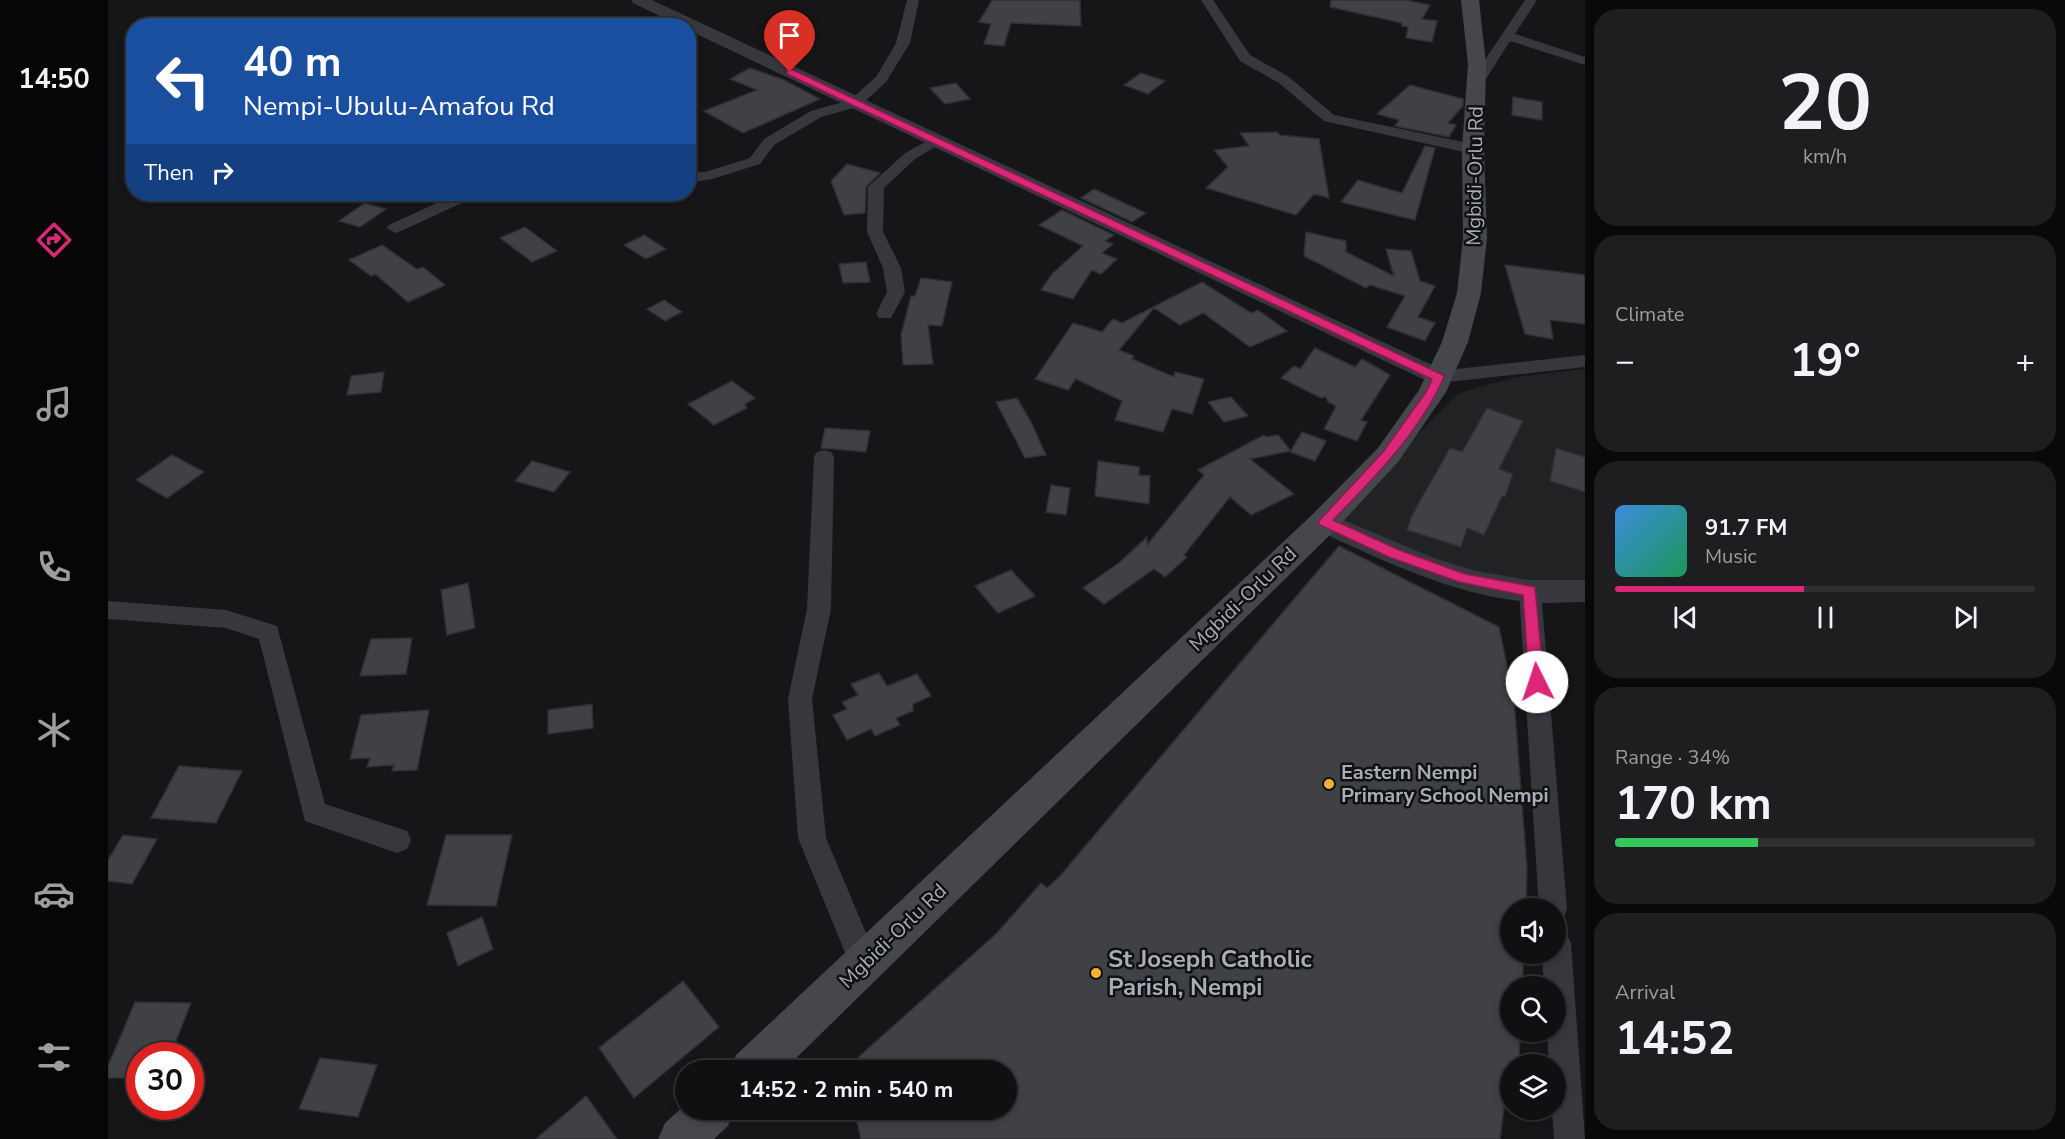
<!DOCTYPE html>
<meta charset="utf-8">
<style>
:root{--surface:#101012;--page:#1e1e20;--text:#f1f3f6;--muted:#9c9d9f;--line:#303032;--accent:#db2777}
body{margin:0;font-family:"Nunito Sans",sans-serif;background:var(--page);color:var(--text);height:100vh;display:flex;flex-direction:column;font-size:22px;white-space:nowrap}
*{box-sizing:border-box;margin:0}
p{font-size:20px;color:var(--muted)}
.icon{flex:none;width:33px;height:33px;fill:none;stroke:currentColor;stroke-width:2;stroke-linecap:round;stroke-linejoin:round}
.map{position:relative;flex:1;overflow:hidden}
.side{display:flex;flex-direction:column;gap:9px;padding:9px;background:#09090a;width:480px}
.side>*{flex:none}
.hud{position:absolute;left:18px;top:18px;width:570px;height:183px;border-radius:24px;box-shadow:0 3px 9px #0003,0 0 0 2px var(--line);background:#1a4fa0;color:#fff;overflow:hidden}
.fabs{position:absolute;left:1392px;top:898px;display:grid;gap:12px}
.fabs a{display:grid;place-items:center;width:66px;height:66px;border-radius:50%;background:var(--surface);box-shadow:0 3px 9px #0003,0 0 0 2px var(--line);font-size:30px}
.speed{position:absolute;left:18px;top:1042px;display:flex;gap:12px;font-size:30px;font-weight:700;text-align:center}
.speed>*{display:grid;place-content:center;width:78px;height:78px;border-radius:50%;background:var(--surface);box-shadow:0 3px 9px #0003,0 0 0 2px var(--line);line-height:1}
.speed .limit{border:9px solid #d22;background:#fff;color:#111}
.pin{position:absolute;display:grid;place-items:center;width:51px;height:51px;color:#fff;margin:-62px -26px;border-radius:50% 50% 50% 0;rotate:-45deg;box-shadow:0 0 6px #0007}
.pin .icon{rotate:45deg}
.me{position:absolute;width:66px;margin:-33px;rotate:356deg;stroke-linejoin:round;filter:drop-shadow(0 0 4px #0008)}
.turn{display:flex;align-items:center;gap:21px;height:126px;padding:0 18px;font-size:27px}
.turn .icon{width:78px;height:78px;stroke-width:2.5}
.turn b{display:block;font-size:42px;line-height:51px}
.then{display:flex;align-items:center;height:57px;padding:0 18px;background:#0003;gap:12px;font-size:22px}
.big{font-size:45px;font-weight:700;line-height:1.1}
.side .widget{flex:1;display:flex;flex-direction:column;justify-content:center;gap:9px;min-width:0;padding:0 21px;border-radius:24px;background:var(--page)}
.side .dial{align-items:center;gap:0}
.dial b{font-size:78px;line-height:1}
.song{display:flex;align-items:center;gap:18px}
.cover{width:72px;height:72px;border-radius:9px;background:linear-gradient(135deg,hsl(210 70% 55%),hsl(150 70% 35%))}
.played{height:6px;border-radius:3px;background:linear-gradient(90deg,var(--accent) 45%,var(--line) 45%)}
.keys{display:flex;justify-content:space-around;direction:ltr}
.heat{display:flex;justify-content:space-between;align-items:center;font-size:33px;direction:ltr}
.charge{height:9px;border-radius:4px;background:linear-gradient(90deg,#34c759 34%,var(--line) 0)}
.trip{position:absolute;left:567px;top:1060px;width:342px;height:60px;border-radius:30px;background:var(--surface);box-shadow:0 3px 9px #0003,0 0 0 2px var(--line);font-weight:700;line-height:60px;text-align:center}
main{display:flex;flex:1;min-height:0}
.menu{display:flex;flex-direction:column;width:108px;justify-content:space-around;align-items:center;background:#060607;color:var(--muted)}
.menu .icon{width:42px;height:42px}
.menu .active{color:var(--accent)}
.menu b{font-size:27px;color:var(--text)}
.map>svg:first-child{display:block}
.built{fill:#222225}
.building{fill:#404145;stroke:#303034;stroke-width:1.5}
.lines{fill:none;stroke-linecap:round;stroke-linejoin:round}
.minor{fill:#37383d;fill-rule:evenodd}
.tertiary{fill:#37383d;fill-rule:evenodd}
.secondary{fill:#45474d;fill-rule:evenodd}
.route{fill:#db2777;stroke:#8e194d;stroke-width:1.5}
.poi-dot{fill:#f2b134;stroke:#111113;stroke-width:2}
.labels{text-anchor:middle;dominant-baseline:central;stroke-width:5;stroke-linejoin:round;paint-order:stroke}
.street-label{font-size:20px;fill:#a8adb8;stroke:#111113}
.poi-label{font-size:20px;font-weight:bold;fill:#a8adb8;stroke:#111113;text-anchor:start}
.near-poi-label{font-size:24px;font-weight:bold;fill:#a8adb8;stroke:#111113;text-anchor:start}
</style>
<main>
<nav class="menu">
<b>14:50</b>
<svg class="icon active" aria-label="directions" viewBox="0 0 24 24"><path d="M12 3l9 9-9 9-9-9zM9 14v-3h6M13 9l2 2-2 2"/></svg>
<svg class="icon" aria-label="music" viewBox="0 0 24 24"><path d="M9 18V5l10-2v13"/><circle cx="6" cy="18" r="3"/><circle cx="16" cy="16" r="3"/></svg>
<svg class="icon" aria-label="phone" viewBox="0 0 24 24"><path d="M5 4h4l2 5-3 2q2 4 5 5l2-3 5 2v4C11 20 4 13 5 4z"/></svg>
<svg class="icon" aria-label="climate" viewBox="0 0 24 24"><path d="M12 3v18M4 7l16 10M4 17L20 7"/></svg>
<svg class="icon" aria-label="car" viewBox="0 0 24 24"><path d="M5 17H2v-5l4-1 3-4h7l3 4 3 1v5h-3M9 17h6M6 11h13"/><circle cx="7" cy="17" r="2"/><circle cx="17" cy="17" r="2"/></svg>
<svg class="icon" aria-label="filters" viewBox="0 0 24 24"><path d="M4 7h16M4 17h16"/><circle cx="9" cy="7" r="2"/><circle cx="15" cy="17" r="2"/></svg>
</nav>
<div class="map">
<svg width="1477" height="1139" viewBox="0 0 1477 1139">
<rect width="100%" height="100%" fill="#161618"/>
<path class="built" d="M1477,369V589L1422,591L1216,522L1352,393L1408,377Z"/>
<g class="building">
<path d="M884,0H972L973,26L903,23L896,46L876,44L883,24L871,22Z"/>
<path d="M1223,0H1297L1322,5L1314,19L1329,21L1324,42L1298,38L1300,27L1294,26V23L1222,7Z"/>
<path d="M642,68L676,80L712,99L635,133L596,111L649,90L622,79Z"/>
<path d="M1033,73L1057,81L1040,94L1016,85Z"/>
<path d="M848,83L862,99L837,104L822,88Z"/>
<path d="M1302,85L1355,99V106L1340,123L1348,125L1341,137L1287,126L1291,120L1269,114Z"/>
<path d="M1405,97L1434,102V120L1404,115Z"/>
<path d="M1169,132L1172,135L1211,139L1221,198L1206,194L1188,215L1098,188L1120,167L1106,150L1141,146L1132,133Z"/>
<path d="M1317,146L1327,148L1307,220L1233,202L1250,180L1294,193Z"/>
<path d="M739,164L772,173L758,187L757,213L736,215L723,181Z"/>
<path d="M986,189L1038,213L1024,222L973,198Z"/>
<path d="M257,203L278,209L252,227L231,221Z"/>
<path d="M954,210L1006,235L997,241L1005,244L994,253L1009,259L993,274L984,270L965,299L933,290L944,274L975,246L931,225Z"/>
<path d="M417,227L449,251L424,262L392,238Z"/>
<path d="M1198,232L1238,241V252L1286,276L1278,249L1303,251L1312,281L1327,286L1310,317L1327,323L1317,341L1279,327L1297,296L1262,285L1258,288L1196,256Z"/>
<path d="M536,235L558,249L538,259L516,245Z"/>
<path d="M274,245L309,269L315,267L337,285L300,302L267,274L263,276L241,260Z"/>
<path d="M758,262L762,282L735,283L731,264Z"/>
<path d="M1397,265L1477,275V324L1442,320L1445,339L1417,334Z"/>
<path d="M813,278L844,282L834,326L820,325L825,364L795,365L793,335L803,296H807Z"/>
<path d="M1094,282L1143,313L1150,310L1179,331L1142,347L1095,313L1072,325L1046,308L1011,350L1026,356L1024,359L1066,377L1067,372L1096,379L1084,414L1064,409L1055,432L1007,420L1014,401L968,379L960,390L927,379L965,323L994,332L1005,319L1014,323Z"/>
<path d="M556,300L574,312L557,321L539,309Z"/>
<path d="M1207,348L1247,367L1254,359L1282,375L1253,420L1259,422L1249,441L1216,429L1228,406L1220,402L1218,397L1213,398L1173,378L1186,366L1192,369Z"/>
<path d="M276,372L273,392L239,395L243,376Z"/>
<path d="M624,381L647,398L637,404L639,408L606,425L580,404Z"/>
<path d="M1123,397L1140,416L1116,422L1100,402Z"/>
<path d="M909,398L923,422L938,455L917,458L888,402Z"/>
<path d="M1379,408L1415,421L1391,469L1405,474L1397,497L1394,496L1376,535L1359,528L1353,547L1299,530L1303,517L1342,448L1354,452Z"/>
<path d="M717,428L762,431L758,452L713,448Z"/>
<path d="M1194,432L1218,441L1207,461L1182,452Z"/>
<path d="M1156,435L1158,437L1170,435L1183,451L1142,459L1186,494L1143,515L1122,497L1076,555L1079,557L1057,577L1046,569L996,604L975,588L1012,562L1039,537V545L1096,475L1090,470Z"/>
<path d="M1448,448L1477,457V492L1442,481Z"/>
<path d="M64,455L96,472L59,498L28,480Z"/>
<path d="M424,461L462,472L446,492L407,481Z"/>
<path d="M990,461L1031,467V475L1042,476L1041,504L987,496Z"/>
<path d="M943,485L962,488L958,515L938,512Z"/>
<path d="M1231,546L1391,627L1406,700L1419,869L1418,909H1402V954H1416L1414,987H1402V1032H1412L1411,1065H1402V1103L1397,1100L1392,1139H753L746,1110H898V1071H735L888,934L933,883L939,888L952,876Z"/>
<path d="M903,570L927,596L890,613L867,586Z"/>
<path d="M360,583L367,628L339,635L333,590Z"/>
<path d="M304,638L298,674L252,676L263,639Z"/>
<path d="M771,673L779,686L809,674L823,696L805,704V711L788,718L792,725L767,736L763,729L739,740L725,715L739,709L734,702L750,695L743,684Z"/>
<path d="M484,704L485,728L440,734V710Z"/>
<path d="M321,710L309,770L284,771L286,765L259,767L262,758L242,759L253,715Z"/>
<path d="M71,766L134,771L108,823L43,818Z"/>
<path d="M15,835L49,839L24,884L0,881V860Z"/>
<path d="M338,835H404L388,906L319,905Z"/>
<path d="M374,917L385,949L350,966L339,933Z"/>
<path d="M575,981L611,1027L526,1098L491,1048Z"/>
<path d="M27,1002L83,1003L62,1056H32V1078H0V1066Z"/>
<path d="M212,1058L269,1065L250,1117L191,1109Z"/>
<path d="M478,1096L509,1139H428Z"/>
</g>
<g class="lines">
<g class="minor">
<path d="M799,0H811L802,43L778,82L752,106L713,117L666,145L652,164L604,179L580,183V173L597,172L642,158L656,139L703,111L742,100L768,77L788,43Z"/>
<path d="M1093,0H1105L1142,55L1181,77L1226,115L1365,144L1373,149L1365,154L1216,121L1171,83L1132,61Z"/>
<path d="M1417,0H1429L1407,34L1477,57V65L1402,41L1374,85H1364L1362,82Z"/>
<path d="M827,137L834,141L832,144L807,159L776,188L775,232L793,268L797,292L783,318H771L768,314L779,292L775,268L759,232L760,187L797,153Z"/>
<path d="M348,194H415L407,199L358,201L293,231L287,233L279,228L281,225Z"/>
<path d="M1477,355V367L1330,383L1323,381L1320,377L1323,373L1330,371Z"/>
<path d="M716,450L723,452L726,457L723,609L704,699L718,838L771,964L766,974L756,979L746,974L690,838L680,699L699,609L706,457L709,452Z"/>
<path d="M1422,582L1430,585L1433,591L1459,909L1455,919L1448,922V909H1431L1411,591L1414,585Z"/>
<path d="M0,601L118,610L169,626L217,804L299,831L303,840L299,849L289,853L197,821L151,639L118,628L0,619Z"/>
<path d="M1448,929L1458,933L1463,943L1477,1139H1446L1444,1110H1448V1065H1441L1439,1032H1448V987H1436L1434,954H1448Z"/>
</g>
<g class="tertiary">
<path d="M523,0H544L1339,372L1342,377L1339,382L1330,385L1321,382L580,30V26H572L525,3Z"/>
<path d="M1216,512L1326,558L1368,571L1421,580H1477V602C1459,602 1440,604 1422,602C1346,596 1274,560 1206,529L1202,522L1206,515Z"/>
</g>
<g class="secondary">
<path d="M1353,0H1371L1378,64L1376,149L1379,238L1373,293L1360,342L1338,392L1290,462L1227,530L675,1071H622L628,1055L1205,514L1270,448L1311,390L1334,342L1349,293L1355,238L1354,149L1360,64Z"/>
<path d="M578,1104V1110H626L620,1126L606,1139H550L557,1123Z"/>
</g>
</g>
<path class="route" d="M679,70H685L1335,375L1336,377C1311,433 1267,477 1225,520L1291,550L1357,574L1427,587L1436,682L1434,686H1423L1421,682L1415,595L1351,582L1281,557L1212,525L1210,522L1275,452L1318,392L1324,379L679,74Z"/>
<g class="poi-dot">
<circle cx="1221" cy="784" r="6"/>
<circle cx="988" cy="973" r="6"/>
</g>
<g class="labels">
<g class="street-label">
<text transform="translate(1367 176) rotate(-89)">Mgbidi-Orlu Rd</text>
<text transform="translate(1135 599) rotate(-44)">Mgbidi-Orlu Rd</text>
<text transform="translate(785 936) rotate(-44)">Mgbidi-Orlu Rd</text>
</g>
<g class="poi-label">
<text x="1233" y="772">Eastern Nempi<tspan x="1233" dy="23">Primary School Nempi</tspan></text>
</g>
<g class="near-poi-label">
<text x="1000" y="959">St Joseph Catholic<tspan x="1000" dy="28">Parish, Nempi</tspan></text>
</g>
</g>
</svg>
<div class="fabs">
<a><svg class="icon" aria-label="sound" viewBox="0 0 24 24"><path d="M4 9h4l5-4v14l-5-4H4zM17 9q2 3 0 6"/></svg></a>
<a><svg class="icon" aria-label="search" viewBox="0 0 24 24"><circle cx="10" cy="10" r="6"/><path d="M15 15l6 6"/></svg></a>
<a><svg class="icon" aria-label="layers" viewBox="0 0 24 24"><path d="M12 4l9 5-9 5-9-5zM3 14l9 5 9-5"/></svg></a>
</div>
<div class="speed"><div class="limit">30</div></div>
<div class="pin" style="left:682px;top:72px;background:#d93025"><svg class="icon" aria-label="arrive" viewBox="0 0 24 24"><path d="M6 21V4h12l-3 4 3 4H6"/></svg></div>
<svg class="me" style="left:1429px;top:682px" viewBox="-20 -20 40 40"><circle r="19" fill="#fff"/><path d="M0-13L10 11 0 6-10 11z" fill="#db2777"/></svg>
<div class="trip">14:52 · 2 min · 540 m</div>
<div class="hud">
<div class="turn"><svg class="icon" aria-label="left" viewBox="0 0 24 24"><path d="M17 20v-9H6M10 6l-5 5 5 5"/></svg><div><b>40 m</b>Nempi-Ubulu-Amafou Rd</div></div>
<div class="then">Then<svg class="icon" aria-label="right" viewBox="0 0 24 24"><path d="M7 20v-9h11M14 6l5 5-5 5"/></svg></div>
</div>
</div>
<section class="side">
<div class="widget dial"><b>20</b><p>km/h</p></div>
<div class="widget"><p>Climate</p>
<div class="heat"><a>−</a><b class="big">19°</b><a>+</a></div>
</div>
<div class="widget">
<div class="song"><i class="cover"></i><div><b>91.7 FM</b><p>Music</p></div></div>
<div class="played"></div>
<div class="keys"><svg class="icon" aria-label="previous" viewBox="0 0 24 24"><path d="M18 5L8 12l10 7zM5 5v14"/></svg><svg class="icon" aria-label="pause" viewBox="0 0 24 24"><path d="M8 5v14M16 5v14"/></svg><svg class="icon" aria-label="next" viewBox="0 0 24 24"><path d="M6 5l10 7-10 7zM19 5v14"/></svg></div>
</div>
<div class="widget"><p>Range · 34%</p><b class="big">170 km</b><div class="charge"></div></div>
<div class="widget"><p>Arrival</p><b class="big">14:52</b></div>
</section>
</main>
